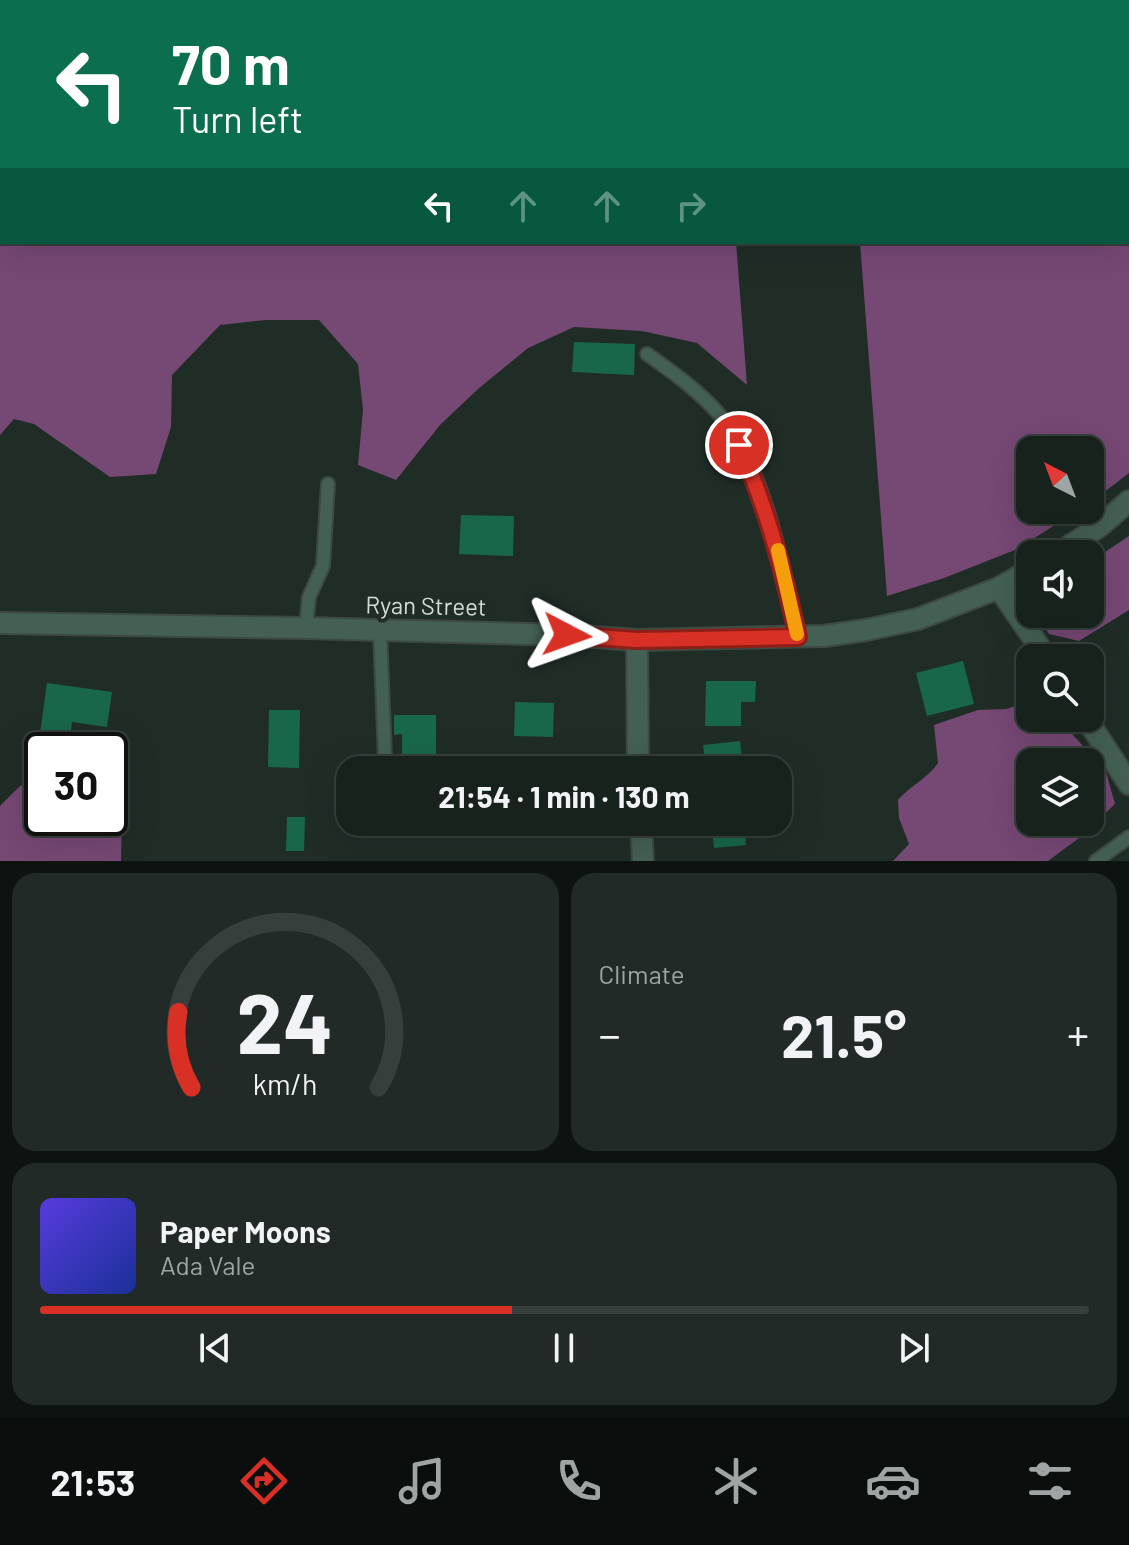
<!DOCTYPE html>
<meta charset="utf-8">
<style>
:root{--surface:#18221d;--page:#212a26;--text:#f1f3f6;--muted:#9fa4a4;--line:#363f3b;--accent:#d93025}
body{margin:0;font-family:Barlow,sans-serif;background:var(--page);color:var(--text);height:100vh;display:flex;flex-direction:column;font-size:30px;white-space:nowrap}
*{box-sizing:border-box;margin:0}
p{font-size:26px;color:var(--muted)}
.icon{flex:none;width:44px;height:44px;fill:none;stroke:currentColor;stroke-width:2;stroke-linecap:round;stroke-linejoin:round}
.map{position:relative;height:861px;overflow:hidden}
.side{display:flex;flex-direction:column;gap:12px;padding:12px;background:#0d1310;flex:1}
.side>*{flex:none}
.banner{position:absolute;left:0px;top:0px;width:1130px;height:244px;box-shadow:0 8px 32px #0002,0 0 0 2px var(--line);background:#0b6e4f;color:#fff;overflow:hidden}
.needle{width:52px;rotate:318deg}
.buttons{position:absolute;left:1016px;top:436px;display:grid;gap:16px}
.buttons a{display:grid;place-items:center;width:88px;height:88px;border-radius:16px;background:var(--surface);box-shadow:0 8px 32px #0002,0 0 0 2px var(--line);font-size:40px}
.speed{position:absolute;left:24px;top:732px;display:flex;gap:16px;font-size:40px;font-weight:700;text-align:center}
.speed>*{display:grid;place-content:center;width:104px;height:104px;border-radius:50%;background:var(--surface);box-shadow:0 8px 32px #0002,0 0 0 2px var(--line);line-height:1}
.speed .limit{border:4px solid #111;border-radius:12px;background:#fff;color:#111}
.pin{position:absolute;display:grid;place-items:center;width:68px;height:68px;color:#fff;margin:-34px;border:4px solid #fff;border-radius:50%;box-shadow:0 2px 8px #0007}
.me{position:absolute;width:88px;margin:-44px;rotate:94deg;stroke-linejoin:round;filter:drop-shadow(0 0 6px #0008)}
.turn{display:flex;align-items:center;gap:28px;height:168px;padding:0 40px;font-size:36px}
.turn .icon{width:104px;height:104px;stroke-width:2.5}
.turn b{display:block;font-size:56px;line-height:68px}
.lanes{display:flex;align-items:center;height:76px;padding:0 40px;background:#0003;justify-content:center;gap:40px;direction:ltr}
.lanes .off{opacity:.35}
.big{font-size:60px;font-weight:700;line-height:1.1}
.side .widget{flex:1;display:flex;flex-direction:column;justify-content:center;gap:12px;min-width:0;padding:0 28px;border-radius:24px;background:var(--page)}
.side .dial{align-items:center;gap:0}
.dial svg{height:208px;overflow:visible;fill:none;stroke:var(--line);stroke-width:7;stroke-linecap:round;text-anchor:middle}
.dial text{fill:var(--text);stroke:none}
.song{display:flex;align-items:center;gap:24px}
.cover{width:96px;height:96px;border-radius:12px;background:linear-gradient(135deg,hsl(250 70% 55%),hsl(230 70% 35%))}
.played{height:8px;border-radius:4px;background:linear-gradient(90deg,var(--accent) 45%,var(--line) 45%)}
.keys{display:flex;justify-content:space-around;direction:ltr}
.heat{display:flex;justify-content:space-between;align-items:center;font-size:44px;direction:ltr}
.side .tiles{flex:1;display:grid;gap:12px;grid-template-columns:1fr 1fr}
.widget:last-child{grid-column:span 2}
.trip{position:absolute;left:336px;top:756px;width:456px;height:80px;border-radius:24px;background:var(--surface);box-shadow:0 8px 32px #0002,0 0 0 2px var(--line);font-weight:700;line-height:80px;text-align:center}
.dock{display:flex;height:128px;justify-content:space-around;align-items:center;background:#0a0e0c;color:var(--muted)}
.dock .icon{width:56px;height:56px}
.dock .selected{color:var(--accent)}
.dock b{font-size:36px;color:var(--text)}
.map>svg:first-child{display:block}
.forest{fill:#764874;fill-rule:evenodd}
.building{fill:#19674b}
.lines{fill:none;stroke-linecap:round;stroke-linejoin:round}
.lane-casing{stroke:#3d4943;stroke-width:16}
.street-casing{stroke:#3d4943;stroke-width:24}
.lane{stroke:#446053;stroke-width:12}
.street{stroke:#446053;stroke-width:20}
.route-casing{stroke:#8d1f18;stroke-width:20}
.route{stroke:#d93025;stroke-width:14}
.slow{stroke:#f59e0b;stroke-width:14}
.labels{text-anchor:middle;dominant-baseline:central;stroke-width:8;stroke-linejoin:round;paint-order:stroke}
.street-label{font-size:24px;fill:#d4dcd8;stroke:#202d27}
</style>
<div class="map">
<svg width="1129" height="861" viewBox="0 0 1129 861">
<rect width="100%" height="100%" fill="#202d27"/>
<g class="forest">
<path d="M0,0H717V2H2V242H736L747,385L697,343L642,331L574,327L528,348L478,389L440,425L396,480L358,465L363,410L358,364L319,320H266L220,325L172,375L171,427L156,474L110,477L34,424L14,419L0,435Z"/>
<path d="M842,0H1129V473L1090,503V450H1030V510H1079L1015,550L944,578L887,596L860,242H1128V2Z"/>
<path d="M1129,536V610L1079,641L1049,634L1036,614H1090V562Z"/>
<path d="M1030,701V718H1058L1106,772L1115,804L1079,838L1048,861H893L909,844L899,818L898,800C910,786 928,778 938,763L934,725L978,710L1006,709ZM1090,762V822H1030V762Z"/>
<path d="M110,766H113L122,811L121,861H0V806L20,786L42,777V818H110Z"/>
</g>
<g class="building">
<path d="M574,342L635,344L634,375L572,372Z"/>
<path d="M461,515L514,516L513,556L459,554Z"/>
<path d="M963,661L974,704L927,716L916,673Z"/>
<path d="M706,681H756L755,702H741V726H705Z"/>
<path d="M47,683L112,692L107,727L72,722L70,738L40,734Z"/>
<path d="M515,702L554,703L553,737L514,736Z"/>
<path d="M269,710H300L299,768L268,767Z"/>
<path d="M394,715H436V755H402V734L394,735Z"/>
<path d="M740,741L743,770H706L703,745Z"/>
<path d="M287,817H305L304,851H286Z"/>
<path d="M511,822H540V835L511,834Z"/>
<path d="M711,822H744L746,845L714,848Z"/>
</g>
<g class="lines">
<g class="lane-casing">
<g id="lane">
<path d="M647,354C672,372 698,390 718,413C766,467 783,568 798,637"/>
<path d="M306,628L309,597L323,566L328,484"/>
<path d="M380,630L385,758"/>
<path d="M1096,861L1129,837"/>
</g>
</g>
<g class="street-casing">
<g id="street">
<path d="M1057,554L1100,526L1129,501"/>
<path d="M999,588L1047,658"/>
<path d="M0,623L306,628L567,635L637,640L824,636L866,630L918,619L999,588L1030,570"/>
<path d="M637,640L638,770"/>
<path d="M1086,718L1129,784"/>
<path d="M641,822L643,861"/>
</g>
</g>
<use href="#lane" class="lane"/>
<use href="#street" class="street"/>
</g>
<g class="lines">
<g class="route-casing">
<path id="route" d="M567,635L637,640L798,637C783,570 767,507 739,445"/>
</g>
<use href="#route" class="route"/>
<path class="slow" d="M778,550L797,634"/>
</g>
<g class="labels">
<g class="street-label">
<text transform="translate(426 605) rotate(1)">Ryan Street</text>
</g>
</g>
</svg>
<div class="buttons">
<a><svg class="needle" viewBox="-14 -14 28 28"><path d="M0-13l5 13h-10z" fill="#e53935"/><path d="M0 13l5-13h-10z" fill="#9fa4a4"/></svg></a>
<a><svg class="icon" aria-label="sound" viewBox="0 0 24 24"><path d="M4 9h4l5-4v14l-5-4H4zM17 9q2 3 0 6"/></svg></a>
<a><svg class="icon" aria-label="search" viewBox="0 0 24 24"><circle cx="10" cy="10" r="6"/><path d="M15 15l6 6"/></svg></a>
<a><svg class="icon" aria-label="layers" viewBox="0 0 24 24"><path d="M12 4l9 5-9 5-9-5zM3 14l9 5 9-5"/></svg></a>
</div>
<div class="speed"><div class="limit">30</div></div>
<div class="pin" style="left:739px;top:445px;background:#d93025"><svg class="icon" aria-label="arrive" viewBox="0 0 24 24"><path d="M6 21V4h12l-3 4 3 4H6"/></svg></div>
<svg class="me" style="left:567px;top:635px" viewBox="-20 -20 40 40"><path d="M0-17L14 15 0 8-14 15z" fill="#d93025" stroke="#fff" stroke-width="4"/></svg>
<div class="trip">21:54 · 1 min · 130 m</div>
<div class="banner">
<div class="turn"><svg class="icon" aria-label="left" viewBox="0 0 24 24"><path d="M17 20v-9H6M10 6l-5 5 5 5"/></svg><div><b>70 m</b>Turn left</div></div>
<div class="lanes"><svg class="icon" aria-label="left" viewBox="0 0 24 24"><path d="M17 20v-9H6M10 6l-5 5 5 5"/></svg><svg class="icon off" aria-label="ahead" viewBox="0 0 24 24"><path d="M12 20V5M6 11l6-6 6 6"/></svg><svg class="icon off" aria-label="ahead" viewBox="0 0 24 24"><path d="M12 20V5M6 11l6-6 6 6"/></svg><svg class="icon off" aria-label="right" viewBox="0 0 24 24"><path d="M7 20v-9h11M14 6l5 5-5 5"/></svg></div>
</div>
</div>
<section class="side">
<div class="tiles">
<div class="widget dial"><svg viewBox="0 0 100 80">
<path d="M14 69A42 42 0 1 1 86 69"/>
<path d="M14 69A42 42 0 0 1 9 40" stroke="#d93025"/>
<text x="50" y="56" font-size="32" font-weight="700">24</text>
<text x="50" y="72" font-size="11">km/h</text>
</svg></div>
<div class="widget"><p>Climate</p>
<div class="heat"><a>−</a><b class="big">21.5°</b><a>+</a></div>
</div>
<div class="widget">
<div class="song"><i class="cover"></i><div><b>Paper Moons</b><p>Ada Vale</p></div></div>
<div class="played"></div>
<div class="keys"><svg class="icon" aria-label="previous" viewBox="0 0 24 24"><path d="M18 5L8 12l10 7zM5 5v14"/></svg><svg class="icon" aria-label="pause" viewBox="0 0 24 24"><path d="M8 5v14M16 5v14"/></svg><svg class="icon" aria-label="next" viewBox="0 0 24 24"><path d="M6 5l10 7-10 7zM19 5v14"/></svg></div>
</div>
</div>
</section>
<nav class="dock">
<b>21:53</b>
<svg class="icon selected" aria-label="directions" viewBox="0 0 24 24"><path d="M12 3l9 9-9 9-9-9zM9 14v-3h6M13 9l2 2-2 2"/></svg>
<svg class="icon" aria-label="music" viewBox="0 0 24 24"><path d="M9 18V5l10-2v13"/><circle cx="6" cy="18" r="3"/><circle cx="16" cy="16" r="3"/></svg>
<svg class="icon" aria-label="phone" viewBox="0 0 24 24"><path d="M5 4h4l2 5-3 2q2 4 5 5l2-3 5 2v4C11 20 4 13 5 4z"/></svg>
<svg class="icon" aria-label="climate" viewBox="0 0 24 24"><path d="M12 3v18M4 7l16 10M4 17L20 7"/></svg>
<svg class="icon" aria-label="car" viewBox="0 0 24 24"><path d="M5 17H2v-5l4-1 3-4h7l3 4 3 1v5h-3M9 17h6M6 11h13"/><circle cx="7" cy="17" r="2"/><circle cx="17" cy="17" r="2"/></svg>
<svg class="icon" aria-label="filters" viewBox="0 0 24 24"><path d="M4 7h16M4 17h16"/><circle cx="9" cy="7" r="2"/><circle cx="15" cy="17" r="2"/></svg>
</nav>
